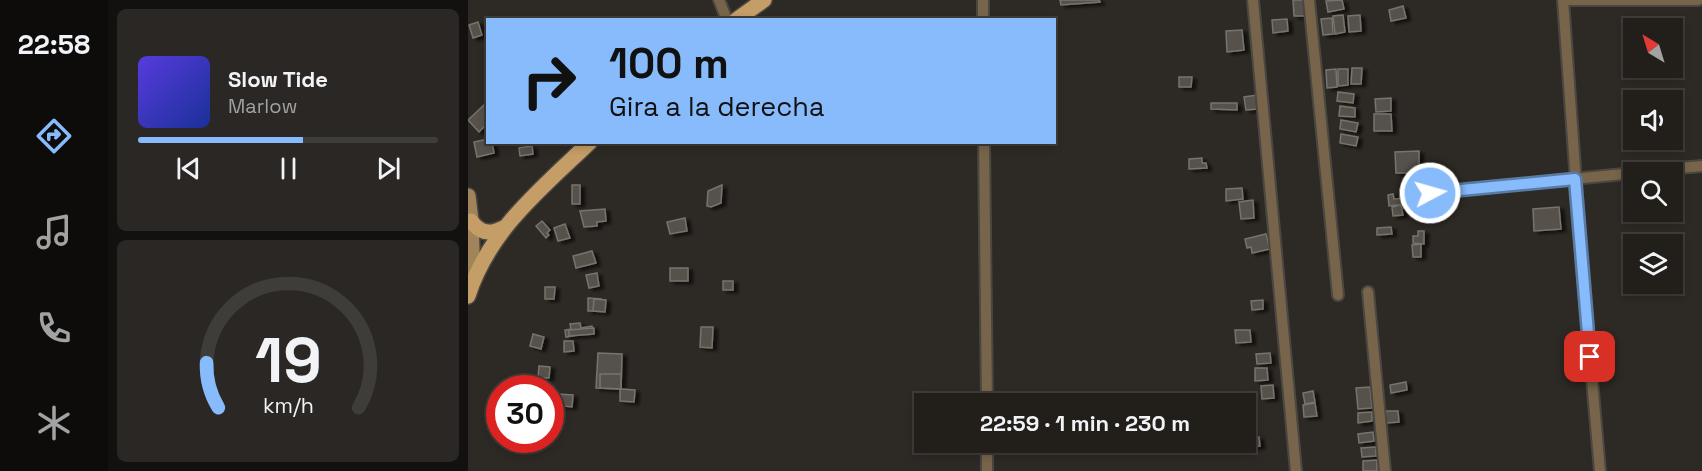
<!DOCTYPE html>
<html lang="es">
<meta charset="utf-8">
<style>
:root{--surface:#221f1b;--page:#2a2724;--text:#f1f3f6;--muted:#a2a2a3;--line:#3f3d3a;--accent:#87bbfb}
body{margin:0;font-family:"Space Grotesk",sans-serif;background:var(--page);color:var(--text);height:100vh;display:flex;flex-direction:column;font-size:22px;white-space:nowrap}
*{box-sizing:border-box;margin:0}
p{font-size:20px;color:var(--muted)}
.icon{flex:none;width:33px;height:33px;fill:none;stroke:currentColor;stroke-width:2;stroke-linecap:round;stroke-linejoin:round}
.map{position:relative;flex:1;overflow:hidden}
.sheet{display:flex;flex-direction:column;gap:9px;padding:9px;background:#13110f;width:360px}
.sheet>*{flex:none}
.hud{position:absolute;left:18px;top:18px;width:570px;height:126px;border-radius:0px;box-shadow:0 3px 9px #0003,0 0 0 2px var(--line);background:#87bbfb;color:#111;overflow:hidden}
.needle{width:39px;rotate:322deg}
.tools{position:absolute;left:1155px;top:18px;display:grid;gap:12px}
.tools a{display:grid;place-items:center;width:60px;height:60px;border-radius:0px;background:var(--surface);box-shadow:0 3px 9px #0003,0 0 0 2px var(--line);font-size:30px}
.speed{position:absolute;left:18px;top:375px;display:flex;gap:12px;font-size:30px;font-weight:700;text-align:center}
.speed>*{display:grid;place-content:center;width:78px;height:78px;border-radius:50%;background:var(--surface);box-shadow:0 3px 9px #0003,0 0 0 2px var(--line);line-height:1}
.speed .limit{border:9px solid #d22;background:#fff;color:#111}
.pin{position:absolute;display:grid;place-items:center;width:51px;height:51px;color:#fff;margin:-26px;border-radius:12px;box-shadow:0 3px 9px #0006}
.me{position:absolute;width:66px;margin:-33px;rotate:84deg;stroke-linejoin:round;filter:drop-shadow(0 0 4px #0008)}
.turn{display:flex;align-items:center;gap:21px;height:126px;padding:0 24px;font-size:27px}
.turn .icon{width:78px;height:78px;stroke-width:2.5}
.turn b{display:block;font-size:42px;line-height:51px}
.sheet .card{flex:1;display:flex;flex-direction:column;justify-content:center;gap:9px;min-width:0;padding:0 21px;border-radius:9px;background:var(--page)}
.sheet .dial{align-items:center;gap:0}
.dial svg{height:156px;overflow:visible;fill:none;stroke:var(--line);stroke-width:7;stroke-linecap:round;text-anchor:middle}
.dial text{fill:var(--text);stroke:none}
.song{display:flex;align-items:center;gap:18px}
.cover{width:72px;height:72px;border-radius:9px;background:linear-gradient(135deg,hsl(250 70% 55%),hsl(230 70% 35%))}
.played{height:6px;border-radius:3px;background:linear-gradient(90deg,var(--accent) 55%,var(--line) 55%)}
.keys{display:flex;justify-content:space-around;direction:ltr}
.trip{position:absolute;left:446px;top:393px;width:342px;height:60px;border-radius:0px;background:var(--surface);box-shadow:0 3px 9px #0003,0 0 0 2px var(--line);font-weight:700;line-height:60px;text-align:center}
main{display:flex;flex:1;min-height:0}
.dock{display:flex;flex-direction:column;width:108px;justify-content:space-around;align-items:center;background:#0e0c0b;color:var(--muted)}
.dock .icon{width:42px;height:42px}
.dock .on{color:var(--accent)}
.dock b{font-size:27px;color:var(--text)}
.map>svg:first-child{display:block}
.building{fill:#56514c;stroke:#77736d;stroke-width:1.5;filter:url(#shadow)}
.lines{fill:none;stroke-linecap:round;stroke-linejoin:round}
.street-casing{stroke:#4a4641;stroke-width:14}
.secondary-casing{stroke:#4a4641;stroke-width:18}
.primary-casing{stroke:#4a4641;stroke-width:18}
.street{stroke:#77644a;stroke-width:10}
.secondary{stroke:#a2845b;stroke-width:15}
.primary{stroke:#c49d67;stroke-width:15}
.route-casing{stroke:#587aa3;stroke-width:15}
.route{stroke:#87bbfb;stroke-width:10}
</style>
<main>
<nav class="dock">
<b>22:58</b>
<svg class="icon on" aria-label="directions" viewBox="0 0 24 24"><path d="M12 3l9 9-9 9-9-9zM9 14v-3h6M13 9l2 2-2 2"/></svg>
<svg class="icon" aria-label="music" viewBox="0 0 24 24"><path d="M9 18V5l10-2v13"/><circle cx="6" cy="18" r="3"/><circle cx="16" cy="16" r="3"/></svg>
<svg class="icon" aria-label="phone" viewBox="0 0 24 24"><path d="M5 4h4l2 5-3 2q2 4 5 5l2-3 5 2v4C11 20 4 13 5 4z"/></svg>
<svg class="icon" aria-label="climate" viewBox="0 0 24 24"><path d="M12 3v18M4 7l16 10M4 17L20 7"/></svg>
</nav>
<section class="sheet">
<div class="card">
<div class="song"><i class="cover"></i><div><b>Slow Tide</b><p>Marlow</p></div></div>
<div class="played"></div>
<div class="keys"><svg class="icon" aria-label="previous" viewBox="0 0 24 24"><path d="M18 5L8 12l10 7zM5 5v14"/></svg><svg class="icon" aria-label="pause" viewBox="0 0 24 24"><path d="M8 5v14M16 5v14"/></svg><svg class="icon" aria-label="next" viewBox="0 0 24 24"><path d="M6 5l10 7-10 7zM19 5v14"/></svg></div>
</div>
<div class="card dial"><svg viewBox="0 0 100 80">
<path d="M14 69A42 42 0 1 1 86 69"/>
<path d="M14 69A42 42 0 0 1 8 46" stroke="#87bbfb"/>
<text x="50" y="56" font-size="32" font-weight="700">19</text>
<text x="50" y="72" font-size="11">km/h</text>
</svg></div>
</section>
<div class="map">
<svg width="1234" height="471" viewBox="0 0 1234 471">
<defs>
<filter id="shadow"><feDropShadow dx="4.5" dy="2.5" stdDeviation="1.5" flood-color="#0009"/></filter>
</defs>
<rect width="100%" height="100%" fill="#2d2924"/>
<g class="building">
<path d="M592,0H631L632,2L593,5Z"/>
<path d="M825,0H836L837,16H826Z"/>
<path d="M874,0L876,9L860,12L858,1Z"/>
<path d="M935,6L938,18L923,21L921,10Z"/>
<path d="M875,15L877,32L867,34L865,16Z"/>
<path d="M892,15L893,31L881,32L880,16Z"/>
<path d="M864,18L865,34L855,35L853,19Z"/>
<path d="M819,19L820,31L805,33L804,20Z"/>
<path d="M10,22L14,35L5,38L1,25Z"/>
<path d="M774,30L776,50L759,52L758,31Z"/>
<path d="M884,68H894L893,84H883Z"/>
<path d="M868,69L869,87L859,88L858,70Z"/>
<path d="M870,69H880V85L870,86Z"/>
<path d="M711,77H724L723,87H711Z"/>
<path d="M870,92L886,94L885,103L869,101Z"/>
<path d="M789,95L790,109L778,110L776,97Z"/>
<path d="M923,98V111L908,112L907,99Z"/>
<path d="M743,103H769V110L743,109Z"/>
<path d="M16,105L20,109V123L11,132L0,120Z"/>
<path d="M872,106L887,108V117L871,116Z"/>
<path d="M906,114H923L924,131H906Z"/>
<path d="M873,120L890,123L888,132L872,129Z"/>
<path d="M873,134L890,137L888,146L872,143Z"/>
<path d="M20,139V142H24L26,153L9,157L6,142Z"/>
<path d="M64,146L65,154L52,156L51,148Z"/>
<path d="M951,151V173H928L927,152Z"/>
<path d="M734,158V163H738L739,168L721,169V159Z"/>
<rect x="104" y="185" width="8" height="19"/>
<path d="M254,185L253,203L243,207L239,206L240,191Z"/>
<path d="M774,188L775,199L758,201V189Z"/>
<path d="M925,194L926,199L938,198V204L921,206L920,195Z"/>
<path d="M785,200L786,218L773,219L771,202Z"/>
<path d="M933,205L935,215L925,216L924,207Z"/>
<path d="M1091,207L1093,229L1066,231L1065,209Z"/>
<path d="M137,209L138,221L129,222V226L116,227L112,211Z"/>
<path d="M217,218L219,231L202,234L199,222Z"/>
<path d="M74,221L82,230L79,233L81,235L78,238L68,226Z"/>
<path d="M97,224L102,238L90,241L86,228Z"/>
<path d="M923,227L924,234L909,235V228Z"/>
<path d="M950,231H956V244L945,243V236H950Z"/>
<path d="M798,234L802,249L784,253L783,247L779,248L777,239Z"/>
<path d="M953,244V257H945L944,245Z"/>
<path d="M124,251L128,263L108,268L105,256Z"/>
<rect x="202" y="268" width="18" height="13"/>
<path d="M129,273L131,286L121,288L118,275Z"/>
<rect x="255" y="281" width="10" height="9"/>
<path d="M77,287H87L86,299H77Z"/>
<path d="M120,298L133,299L132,311H120Z"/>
<path d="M126,299L138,300L137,312L125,311Z"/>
<path d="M795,300V309L784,310L783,301Z"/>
<path d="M112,323L113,328L124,326L125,332L98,337L97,330L103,329L102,324Z"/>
<path d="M233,327H245L244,348L232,347Z"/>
<path d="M126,328V334L101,336V330Z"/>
<path d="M767,330H782L783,342L768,343Z"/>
<path d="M65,334L76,337L73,349L62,346Z"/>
<path d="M96,341H105L106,351L96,352Z"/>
<path d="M130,353L154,354L153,389L128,388Z"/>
<path d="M802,353L803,363L789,364L788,354Z"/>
<path d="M71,366L82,367L81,378H70Z"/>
<path d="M787,368H799L800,380L787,381Z"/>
<path d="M132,374H153V389L132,388Z"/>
<path d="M938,382L939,390L923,393L922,385Z"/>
<path d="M805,385L806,398L794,399L793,386Z"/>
<path d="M902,387L904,408L890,409L888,388Z"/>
<path d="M152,389L167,390L166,402L152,401Z"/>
<path d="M845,391L847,402L837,404L835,393Z"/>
<path d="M90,394L105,395L104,407L88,405Z"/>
<path d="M847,403L849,416L836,417L835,405Z"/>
<path d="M918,411H930L931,422L918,423Z"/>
<path d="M904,412V421L890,423V413Z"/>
<path d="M905,432L906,441L891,443L890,434Z"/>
<path d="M791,437L792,446L777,448V439Z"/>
<path d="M908,447V456L894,457L893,448Z"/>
<path d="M909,460V471H895V461Z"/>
</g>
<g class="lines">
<g class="street-casing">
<g id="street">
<path d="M251,0L259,20"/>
<path d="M515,0V20"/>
<path d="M785,0L828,471"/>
<path d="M841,0L870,295"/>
<path d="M1095,0L1114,266L1132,471"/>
<path d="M1099,0H1230"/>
<path d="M516,142L519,404"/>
<path d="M1169,172L1234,166"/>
<path d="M962,193L1166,173"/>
<path d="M900,292L917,471"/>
<path d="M519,471V442"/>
</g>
</g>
<g class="secondary-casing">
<path id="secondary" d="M0,196L3,221L5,281"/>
</g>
<g class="primary-casing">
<g id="primary">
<path d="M268,20L296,0"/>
<path d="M3,221C12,233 22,235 35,228"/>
<path d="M0,296C21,230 74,188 122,142"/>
</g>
</g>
<use href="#street" class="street"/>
<use href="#secondary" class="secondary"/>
<use href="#primary" class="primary"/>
</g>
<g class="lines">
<g class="route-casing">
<path id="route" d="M962,193L1107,179L1122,357"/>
</g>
<use href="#route" class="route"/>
</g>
</svg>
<div class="tools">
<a><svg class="needle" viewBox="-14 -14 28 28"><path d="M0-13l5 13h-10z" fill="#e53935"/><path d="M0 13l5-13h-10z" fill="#a2a2a3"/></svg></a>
<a><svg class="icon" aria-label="sound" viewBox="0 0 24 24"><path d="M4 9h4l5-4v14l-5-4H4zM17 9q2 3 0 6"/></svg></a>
<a><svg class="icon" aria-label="search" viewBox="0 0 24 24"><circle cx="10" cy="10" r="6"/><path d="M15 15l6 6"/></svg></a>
<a><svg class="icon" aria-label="layers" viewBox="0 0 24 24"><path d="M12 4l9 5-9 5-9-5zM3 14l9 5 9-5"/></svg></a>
</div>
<div class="speed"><div class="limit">30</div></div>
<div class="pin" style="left:1122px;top:357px;background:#d93025"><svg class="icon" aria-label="arrive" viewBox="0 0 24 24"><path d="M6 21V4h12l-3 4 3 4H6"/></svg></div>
<svg class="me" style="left:962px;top:193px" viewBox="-20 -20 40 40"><circle r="17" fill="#87bbfb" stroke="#fff" stroke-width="3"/><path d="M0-11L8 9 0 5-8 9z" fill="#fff"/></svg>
<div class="trip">22:59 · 1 min · 230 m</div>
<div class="hud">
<div class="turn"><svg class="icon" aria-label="right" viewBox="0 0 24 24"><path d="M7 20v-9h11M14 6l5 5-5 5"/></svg><div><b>100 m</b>Gira a la derecha</div></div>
</div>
</div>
</main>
